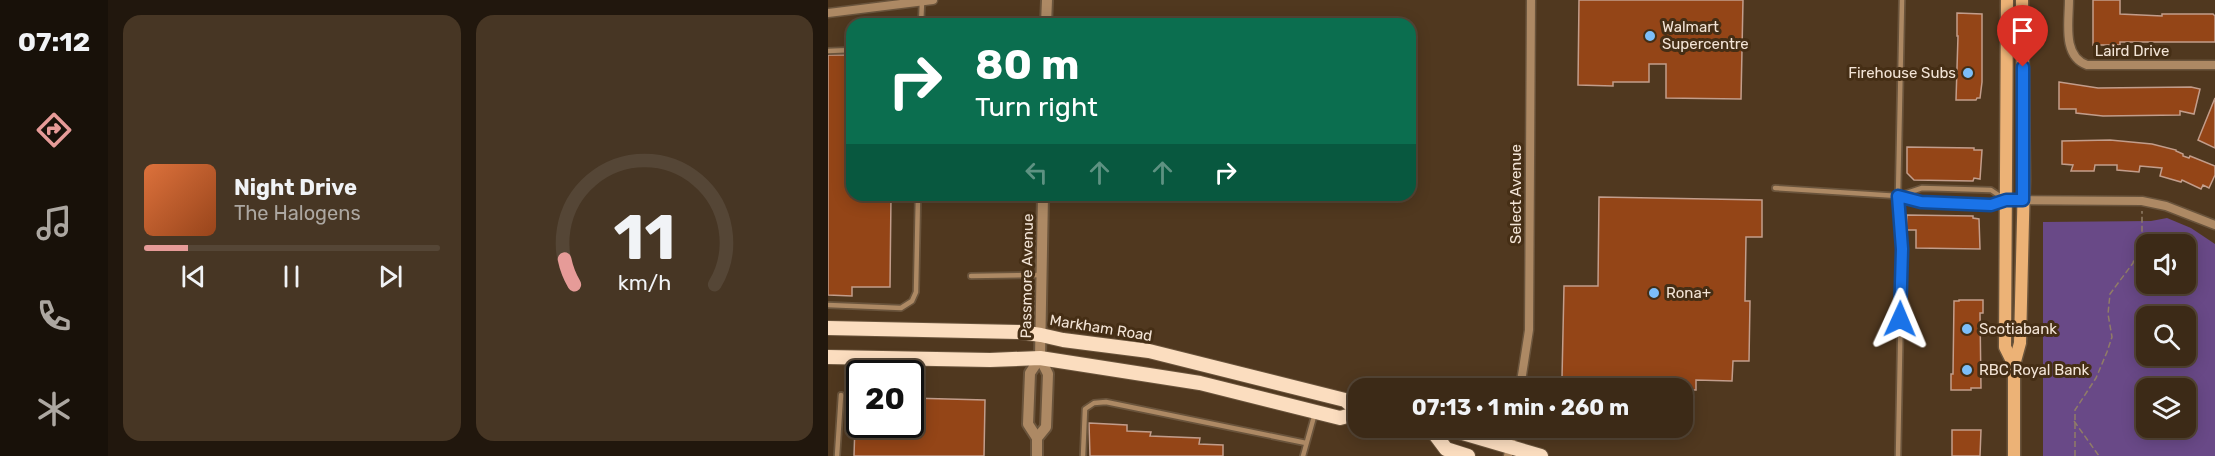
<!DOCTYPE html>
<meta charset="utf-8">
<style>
:root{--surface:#3c2a17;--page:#473624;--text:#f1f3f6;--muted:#aca7a1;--line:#554636;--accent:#e69b98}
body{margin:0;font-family:Rubik,sans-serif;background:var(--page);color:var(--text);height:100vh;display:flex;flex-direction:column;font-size:22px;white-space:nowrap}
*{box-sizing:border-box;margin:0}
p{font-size:20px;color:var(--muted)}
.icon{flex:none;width:33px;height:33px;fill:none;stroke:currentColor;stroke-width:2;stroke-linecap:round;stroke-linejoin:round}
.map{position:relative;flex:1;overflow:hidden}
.drawer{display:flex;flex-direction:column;gap:15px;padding:15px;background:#21170d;width:720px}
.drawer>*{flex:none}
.guide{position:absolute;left:18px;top:18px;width:570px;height:183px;border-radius:18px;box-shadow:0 3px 15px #0003,0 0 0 2px var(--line);background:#0b6e4f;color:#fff;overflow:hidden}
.tools{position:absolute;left:1308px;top:234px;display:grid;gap:12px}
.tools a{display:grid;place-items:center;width:60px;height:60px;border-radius:12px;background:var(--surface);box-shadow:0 3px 15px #0003,0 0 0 2px var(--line);font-size:30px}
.speed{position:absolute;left:18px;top:360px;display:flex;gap:12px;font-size:30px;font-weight:700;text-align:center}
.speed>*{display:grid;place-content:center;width:78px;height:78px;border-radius:50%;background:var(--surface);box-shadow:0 3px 15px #0003,0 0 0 2px var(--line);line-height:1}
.speed .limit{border:3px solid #111;border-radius:9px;background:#fff;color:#111}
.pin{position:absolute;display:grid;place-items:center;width:51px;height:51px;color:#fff;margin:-62px -26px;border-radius:50% 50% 50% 0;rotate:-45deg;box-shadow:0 0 6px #0007}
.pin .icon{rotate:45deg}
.me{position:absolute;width:66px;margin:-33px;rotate:1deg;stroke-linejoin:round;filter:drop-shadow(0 0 4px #0008)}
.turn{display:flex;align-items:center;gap:21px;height:126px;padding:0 30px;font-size:27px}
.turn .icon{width:78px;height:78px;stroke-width:2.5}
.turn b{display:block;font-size:42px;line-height:51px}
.lanes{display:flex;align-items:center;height:57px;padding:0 30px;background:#0003;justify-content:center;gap:30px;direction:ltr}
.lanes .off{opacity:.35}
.drawer .card{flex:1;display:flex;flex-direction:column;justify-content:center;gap:9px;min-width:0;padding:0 21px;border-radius:18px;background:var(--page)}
.drawer .dial{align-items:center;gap:0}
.dial svg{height:156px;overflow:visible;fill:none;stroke:var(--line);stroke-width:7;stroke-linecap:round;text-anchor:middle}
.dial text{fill:var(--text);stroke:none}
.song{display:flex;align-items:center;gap:18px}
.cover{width:72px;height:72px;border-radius:9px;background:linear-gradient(135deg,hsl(20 70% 55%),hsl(20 70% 35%))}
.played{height:6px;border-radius:3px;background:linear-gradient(90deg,var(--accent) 15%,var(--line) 15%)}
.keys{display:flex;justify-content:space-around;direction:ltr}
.drawer .tiles{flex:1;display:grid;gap:15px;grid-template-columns:repeat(2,1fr)}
.trip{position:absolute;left:520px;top:378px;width:345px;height:60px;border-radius:18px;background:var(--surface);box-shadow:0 3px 15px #0003,0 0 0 2px var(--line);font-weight:700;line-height:60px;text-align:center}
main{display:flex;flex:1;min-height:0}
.tab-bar{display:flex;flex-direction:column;width:108px;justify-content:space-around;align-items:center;background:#181109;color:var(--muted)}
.tab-bar .icon{width:42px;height:42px}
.tab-bar .on{color:var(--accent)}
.tab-bar b{font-size:27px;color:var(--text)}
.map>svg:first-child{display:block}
.green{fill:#694987;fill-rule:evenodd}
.building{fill:#944517;stroke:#c29d8b;stroke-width:1.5}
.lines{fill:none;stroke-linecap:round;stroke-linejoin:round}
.service-casing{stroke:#6a543c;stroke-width:8}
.minor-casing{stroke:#6a543c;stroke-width:11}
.tertiary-casing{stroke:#6a543c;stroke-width:14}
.secondary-casing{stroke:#6a543c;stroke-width:15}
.primary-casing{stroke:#6a543c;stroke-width:16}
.path{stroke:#907c67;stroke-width:1.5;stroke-dasharray:6 3;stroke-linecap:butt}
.service{stroke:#ad8964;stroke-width:4.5}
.minor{stroke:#ad8964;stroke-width:8}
.tertiary{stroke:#ad8964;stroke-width:10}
.secondary{stroke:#ecb276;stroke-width:12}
.primary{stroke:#fbddbf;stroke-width:14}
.route-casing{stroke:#114b97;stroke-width:15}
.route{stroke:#1a73e8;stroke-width:10}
.poi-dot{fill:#7cbef9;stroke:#452e15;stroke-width:2}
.labels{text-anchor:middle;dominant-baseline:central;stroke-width:6;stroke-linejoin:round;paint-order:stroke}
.poi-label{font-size:15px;fill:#f3e4d6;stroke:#452e15;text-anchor:start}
.street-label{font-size:15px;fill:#f3e4d6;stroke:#452e15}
</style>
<main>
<nav class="tab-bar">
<b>07:12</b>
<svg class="icon on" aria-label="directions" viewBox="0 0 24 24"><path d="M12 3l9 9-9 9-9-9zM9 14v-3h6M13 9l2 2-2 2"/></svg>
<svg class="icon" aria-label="music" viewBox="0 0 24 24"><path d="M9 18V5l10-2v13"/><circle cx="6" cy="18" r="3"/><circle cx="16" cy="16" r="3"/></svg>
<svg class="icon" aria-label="phone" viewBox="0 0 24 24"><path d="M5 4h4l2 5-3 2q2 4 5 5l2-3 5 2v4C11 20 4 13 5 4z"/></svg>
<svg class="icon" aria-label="climate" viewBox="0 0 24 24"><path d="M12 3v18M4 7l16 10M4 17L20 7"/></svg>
</nav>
<section class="drawer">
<div class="tiles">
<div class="card">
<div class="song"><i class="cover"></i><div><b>Night Drive</b><p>The Halogens</p></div></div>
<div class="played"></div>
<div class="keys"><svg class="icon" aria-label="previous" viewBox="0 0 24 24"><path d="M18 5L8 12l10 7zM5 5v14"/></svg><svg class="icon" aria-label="pause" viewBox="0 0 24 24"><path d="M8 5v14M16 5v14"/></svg><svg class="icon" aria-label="next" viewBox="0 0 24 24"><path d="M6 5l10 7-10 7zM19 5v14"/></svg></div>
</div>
<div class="card dial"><svg viewBox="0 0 100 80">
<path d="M14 69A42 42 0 1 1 86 69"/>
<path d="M14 69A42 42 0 0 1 9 56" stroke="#e69b98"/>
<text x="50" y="56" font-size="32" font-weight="700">11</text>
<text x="50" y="72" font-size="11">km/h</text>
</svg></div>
</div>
</section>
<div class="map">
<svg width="1387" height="456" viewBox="0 0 1387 456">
<rect width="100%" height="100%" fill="#50381f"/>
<path class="green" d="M1339,218L1363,228L1387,244V456H1215V222L1323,221ZM1318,244H1358V284H1318ZM1318,316H1358V356H1318ZM1318,388H1358V428H1318Z"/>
<g class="building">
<path d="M751,0H915L913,99L838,98V64H821V82H785V86L750,85Z"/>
<path d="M1265,0H1292V14L1334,16V14H1385L1387,16V42H1292V45H1265Z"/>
<path d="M1129,13L1154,14V82L1152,98H1149L1148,100H1128L1130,36H1129Z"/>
<path d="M0,55H24V195H63L62,287H24V296L0,295Z"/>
<path d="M1231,82L1270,88L1363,87L1372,89L1366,114L1352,111V115L1275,116L1248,113V109H1231Z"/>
<path d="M1387,98V148L1370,140Z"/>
<path d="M1282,140L1324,144L1348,150V151L1355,154V156L1361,158L1362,156L1387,166V175L1381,188L1375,185L1373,189L1354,180L1353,182L1332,176L1334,168L1312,166L1311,172L1289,170V165H1267L1266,171H1243L1245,165L1234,164V141Z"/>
<path d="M1079,147L1146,148V150H1154L1152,179L1146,178L1145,181L1086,180L1079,173Z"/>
<path d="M771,197L934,200V237H918L917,301H922L921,361H905L904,381L868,380V390L767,388L768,378H734L736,286H770Z"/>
<path d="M1079,215L1145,216V218L1151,219L1152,249L1088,248V230H1078Z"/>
<path d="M1131,300H1155V313H1152L1153,388H1143V390H1123V374H1125L1126,301H1131Z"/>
<path d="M82,398L157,400L156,456H26L27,424H82Z"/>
<path d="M261,423L299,425V431L323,432L322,436L372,438L371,444L395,445V456H262Z"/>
<path d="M1124,430H1153L1152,456H1124Z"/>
</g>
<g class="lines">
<g class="service-casing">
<g id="service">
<path d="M93,24L94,2"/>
<path d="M0,51L24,50"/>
<path d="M947,188L1070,196L1093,202L1163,205L1177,200"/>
<path d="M1070,196L1094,188L1163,190L1175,198"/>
<path d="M143,276L214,275"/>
<path d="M0,305L73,308L84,301L88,292L90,195"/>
<path d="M9,456L13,395"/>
<path d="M255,456L257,409L266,403L278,402L478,443"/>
<path d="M475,456L487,413"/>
<path d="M1070,456L1074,249L1070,196L1074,0"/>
</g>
</g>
<g class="minor-casing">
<g id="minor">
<path d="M1241,0C1241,22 1234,56 1259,65H1387"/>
<path d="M0,13L105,0"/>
<path d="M1178,200L1314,201L1338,206L1387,225"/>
<path d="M692,388L701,330L703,0"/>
<path d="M680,456L686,428"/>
</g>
</g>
<g class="tertiary-casing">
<g id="tertiary">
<path d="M218,24L219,0"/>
<path d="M209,438L218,427L220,374L212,358L215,195"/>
<path d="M209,456V438L200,424L202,373L212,358"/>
</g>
</g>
<g class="secondary-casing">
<g id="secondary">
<path d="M1179,0L1177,347L1186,365"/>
<path d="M1186,456V365L1192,343L1196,179L1194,0"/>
</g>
</g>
<g class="primary-casing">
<g id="primary">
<path d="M0,328L192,332L213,335L235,340L321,351L517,400L531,412"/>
<path d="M0,357L162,360L212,358L372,383L512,418L531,413"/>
<path d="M587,428L606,433L621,429L713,456"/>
<path d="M606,433L618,449L640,456"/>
</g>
</g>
<g class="path">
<path d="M1246,421L1271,456"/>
<path d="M1247,456V410L1268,378L1279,352L1284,337L1280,314L1282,294L1305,263L1314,234V211"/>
</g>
<use href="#service" class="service"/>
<use href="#minor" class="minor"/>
<use href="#tertiary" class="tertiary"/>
<use href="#secondary" class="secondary"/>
<use href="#primary" class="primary"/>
</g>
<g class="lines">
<g class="route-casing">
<path id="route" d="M1072,319L1074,249L1070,196L1093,202L1163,205L1178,200H1195V67"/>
</g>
<use href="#route" class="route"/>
</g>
<g class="poi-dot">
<circle cx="822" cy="36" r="6"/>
<circle cx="1140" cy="73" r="6"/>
<circle cx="826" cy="293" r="6"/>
<circle cx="1139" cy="329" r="6"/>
<circle cx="1139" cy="370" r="6"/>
</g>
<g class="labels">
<g class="poi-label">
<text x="834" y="27">Walmart<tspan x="834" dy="17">Supercentre</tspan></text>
<text x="1128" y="73" text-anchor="end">Firehouse Subs</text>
<text x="838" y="293">Rona+</text>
<text x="1151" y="329">Scotiabank</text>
<text x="1151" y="370">RBC Royal Bank</text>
</g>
<g class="street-label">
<text x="1304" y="51">Laird Drive</text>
<text transform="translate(688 194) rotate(-90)">Select Avenue</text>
<text transform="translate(199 276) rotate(-89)">Passmore Avenue</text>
<text transform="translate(273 328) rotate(9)">Markham Road</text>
</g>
</g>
</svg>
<div class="tools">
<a><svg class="icon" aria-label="sound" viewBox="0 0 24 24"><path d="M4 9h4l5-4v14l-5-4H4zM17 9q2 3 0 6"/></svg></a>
<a><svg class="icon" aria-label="search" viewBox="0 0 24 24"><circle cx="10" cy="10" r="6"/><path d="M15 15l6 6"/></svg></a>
<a><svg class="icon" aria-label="layers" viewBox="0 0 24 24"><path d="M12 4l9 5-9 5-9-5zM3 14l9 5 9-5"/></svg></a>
</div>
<div class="speed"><div class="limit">20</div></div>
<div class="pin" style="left:1195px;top:67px;background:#d93025"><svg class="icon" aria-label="arrive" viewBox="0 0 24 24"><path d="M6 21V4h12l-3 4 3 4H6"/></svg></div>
<svg class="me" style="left:1072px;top:319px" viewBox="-20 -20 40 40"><path d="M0-17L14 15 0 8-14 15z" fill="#1a73e8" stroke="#fff" stroke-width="4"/></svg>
<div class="trip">07:13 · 1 min · 260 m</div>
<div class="guide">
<div class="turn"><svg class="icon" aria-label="right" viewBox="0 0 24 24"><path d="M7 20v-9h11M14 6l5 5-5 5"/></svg><div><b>80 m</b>Turn right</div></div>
<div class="lanes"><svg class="icon off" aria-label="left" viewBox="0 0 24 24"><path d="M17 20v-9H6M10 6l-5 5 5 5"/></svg><svg class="icon off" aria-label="ahead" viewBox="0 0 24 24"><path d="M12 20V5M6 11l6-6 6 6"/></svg><svg class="icon off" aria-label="ahead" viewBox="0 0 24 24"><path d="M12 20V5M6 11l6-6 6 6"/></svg><svg class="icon" aria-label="right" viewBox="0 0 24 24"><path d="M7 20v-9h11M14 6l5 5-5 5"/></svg></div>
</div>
</div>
</main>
